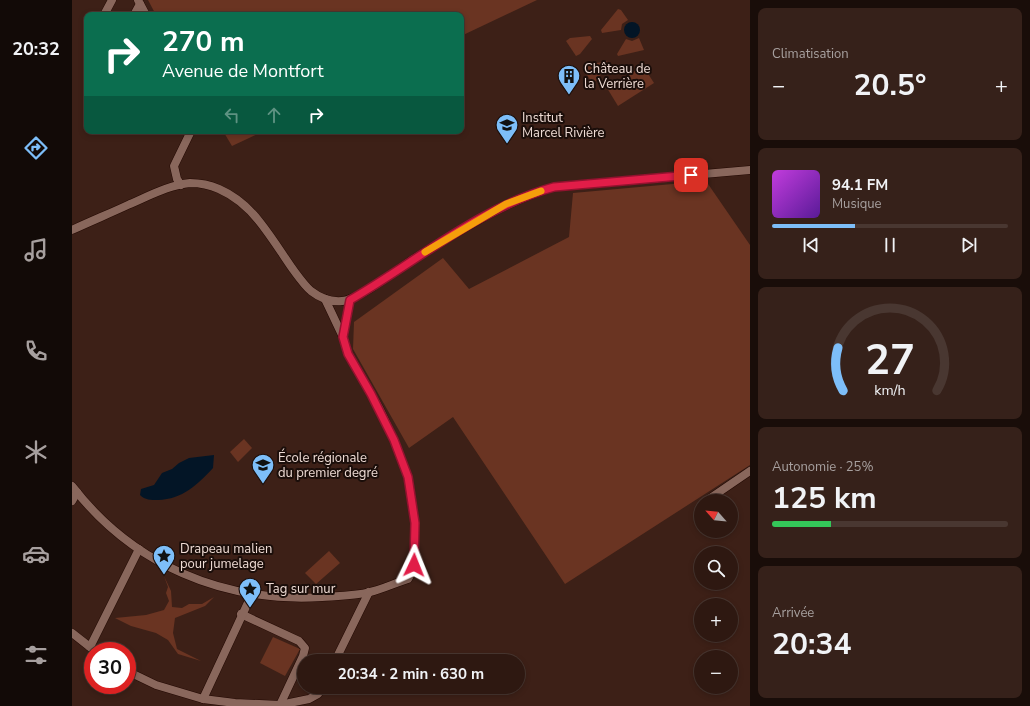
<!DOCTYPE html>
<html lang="fr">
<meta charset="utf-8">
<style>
:root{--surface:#2e1811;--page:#36211a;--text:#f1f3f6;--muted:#a7a09f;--line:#493731;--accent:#7dbef9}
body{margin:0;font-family:"Nunito Sans",sans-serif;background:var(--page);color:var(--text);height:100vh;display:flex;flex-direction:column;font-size:15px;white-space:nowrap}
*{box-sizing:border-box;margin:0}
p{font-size:13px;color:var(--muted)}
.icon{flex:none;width:22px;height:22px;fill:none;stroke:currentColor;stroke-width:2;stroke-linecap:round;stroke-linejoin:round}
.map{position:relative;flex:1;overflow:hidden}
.side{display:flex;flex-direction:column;gap:8px;padding:8px;background:#190d09;width:280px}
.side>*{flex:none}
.top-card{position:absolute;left:12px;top:12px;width:380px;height:122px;border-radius:8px;box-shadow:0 2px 6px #0003,0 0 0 1px var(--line);background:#0b6e4f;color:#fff;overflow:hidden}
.needle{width:26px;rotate:297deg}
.controls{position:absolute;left:622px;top:494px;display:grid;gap:8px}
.controls a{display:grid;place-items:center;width:44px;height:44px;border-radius:50%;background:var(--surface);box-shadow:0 2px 6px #0003,0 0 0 1px var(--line);font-size:20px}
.speed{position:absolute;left:12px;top:642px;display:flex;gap:8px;font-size:20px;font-weight:700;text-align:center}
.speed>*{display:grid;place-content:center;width:52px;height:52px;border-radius:50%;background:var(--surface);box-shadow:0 2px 6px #0003,0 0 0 1px var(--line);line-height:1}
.speed .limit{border:6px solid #d22;background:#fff;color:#111}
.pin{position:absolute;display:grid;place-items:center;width:34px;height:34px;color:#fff;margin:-17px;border-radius:8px;box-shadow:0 2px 6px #0006}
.me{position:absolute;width:44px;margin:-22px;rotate:2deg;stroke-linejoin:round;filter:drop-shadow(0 0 3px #0008)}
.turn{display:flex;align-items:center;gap:14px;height:84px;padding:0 12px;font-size:18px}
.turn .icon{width:52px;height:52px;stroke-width:2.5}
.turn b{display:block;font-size:28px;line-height:34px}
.lanes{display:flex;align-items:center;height:38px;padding:0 12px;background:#0003;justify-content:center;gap:20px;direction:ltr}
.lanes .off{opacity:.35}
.big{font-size:30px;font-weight:700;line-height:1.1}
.side .widget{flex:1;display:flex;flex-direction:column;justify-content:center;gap:6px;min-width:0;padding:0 14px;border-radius:8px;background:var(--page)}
.side .dial{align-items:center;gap:0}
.dial svg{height:104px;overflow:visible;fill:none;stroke:var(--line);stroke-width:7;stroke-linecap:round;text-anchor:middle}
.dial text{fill:var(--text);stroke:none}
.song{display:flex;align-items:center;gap:12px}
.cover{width:48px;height:48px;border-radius:6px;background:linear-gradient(135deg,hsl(290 70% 55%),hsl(270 70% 35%))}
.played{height:4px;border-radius:2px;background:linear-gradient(90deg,var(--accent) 35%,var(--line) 35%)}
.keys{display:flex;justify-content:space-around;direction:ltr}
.heat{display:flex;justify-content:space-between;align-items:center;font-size:22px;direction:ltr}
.charge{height:6px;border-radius:3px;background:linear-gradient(90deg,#34c759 25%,var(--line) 0)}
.trip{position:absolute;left:225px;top:654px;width:228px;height:40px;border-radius:20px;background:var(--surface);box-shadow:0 2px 6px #0003,0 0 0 1px var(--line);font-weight:700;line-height:40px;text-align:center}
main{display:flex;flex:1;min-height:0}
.menu{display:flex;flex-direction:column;width:72px;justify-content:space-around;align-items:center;background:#120a07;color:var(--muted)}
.menu .icon{width:28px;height:28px}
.menu .selected{color:var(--accent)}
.menu b{font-size:18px;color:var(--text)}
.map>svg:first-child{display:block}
.green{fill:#6a3422}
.water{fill:#031526}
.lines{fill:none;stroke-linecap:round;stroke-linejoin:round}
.minor-casing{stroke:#230903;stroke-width:9}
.minor{stroke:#89675c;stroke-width:8}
.route-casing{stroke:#92132f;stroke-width:10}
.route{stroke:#e11d48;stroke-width:7}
.slow{stroke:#f59e0b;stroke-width:7}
.labels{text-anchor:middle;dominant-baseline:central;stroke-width:4;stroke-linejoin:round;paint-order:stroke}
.poi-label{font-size:13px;fill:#eedbd4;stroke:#1b0e0a;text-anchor:start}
</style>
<main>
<nav class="menu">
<b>20:32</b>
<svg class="icon selected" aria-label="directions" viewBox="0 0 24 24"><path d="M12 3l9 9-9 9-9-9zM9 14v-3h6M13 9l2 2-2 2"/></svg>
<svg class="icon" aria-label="music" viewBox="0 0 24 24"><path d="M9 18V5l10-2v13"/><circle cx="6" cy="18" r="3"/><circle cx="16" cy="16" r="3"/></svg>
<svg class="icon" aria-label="phone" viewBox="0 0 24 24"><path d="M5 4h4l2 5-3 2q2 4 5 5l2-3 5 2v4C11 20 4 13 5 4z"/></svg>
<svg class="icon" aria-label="climate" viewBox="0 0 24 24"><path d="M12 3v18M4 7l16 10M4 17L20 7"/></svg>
<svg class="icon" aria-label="car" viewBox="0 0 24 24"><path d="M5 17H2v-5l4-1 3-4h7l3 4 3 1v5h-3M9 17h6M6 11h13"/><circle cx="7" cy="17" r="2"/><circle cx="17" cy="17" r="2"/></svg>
<svg class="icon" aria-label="filters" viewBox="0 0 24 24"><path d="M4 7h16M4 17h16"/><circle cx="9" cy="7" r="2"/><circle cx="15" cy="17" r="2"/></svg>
</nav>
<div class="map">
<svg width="678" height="706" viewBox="0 0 678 706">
<rect width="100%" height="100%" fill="#3d2017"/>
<g class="green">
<path d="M76,0H465L389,36V15H84Z"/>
<path d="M546,9L549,10L556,20L550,24L549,30L530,33L529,30Z"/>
<path d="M518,36L520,39L508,54L504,56L494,41L498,38Z"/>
<path d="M567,38L572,50L546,56L545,54L554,39L560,41Z"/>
<path d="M535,61L536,64L525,80L520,83L511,68L515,65Z"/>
<path d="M571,66L582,83L546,106L535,88Z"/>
<path d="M151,131H192L160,146Z"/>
<path d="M634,181L678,245V465L493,584L381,417L337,448L281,349L282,322L371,258L397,289L497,237L501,193Z"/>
<path d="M172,439L180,448L166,462L158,452Z"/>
<path d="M257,551L268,563L244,584L233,573Z"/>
<path d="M92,576L99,591L100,607L110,608L117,604H130L142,597L133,606L103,618L101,633L105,649L129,661L106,654L96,640L84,633L59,626L43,618L74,615L92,610L97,601L94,593L96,587Z"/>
<path d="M201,637L228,649L213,676L188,663Z"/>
</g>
<g class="water">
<circle cx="560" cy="30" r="8"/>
<path d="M142,455L141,468C125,485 111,499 86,500C79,500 73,500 68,495L69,489L82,485L90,473L100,469L107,463L117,458Z"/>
</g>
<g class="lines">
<g class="minor-casing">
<g id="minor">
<path d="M66,0L74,15"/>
<path d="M32,15L40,0"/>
<path d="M62,15L68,4"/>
<path d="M109,185L105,179L102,166L119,131"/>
<path d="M0,230C19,221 39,213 58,204C77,196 97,185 118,183C128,183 138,185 147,189C163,196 176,207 187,221C199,236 209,252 220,268C226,276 232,285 239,291C248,298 259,302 270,301C286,300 325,270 340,260C385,232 431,202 482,187L678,170"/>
<path d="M271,337L278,300"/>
<path d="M0,486C61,565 151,603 250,597C266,596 283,596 298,592C311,589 323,583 336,579L342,568L343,523L336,477L322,440L307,408L276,354L271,337L253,299"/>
<path d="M0,501L5,492"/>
<path d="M634,501L678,471"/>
<path d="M169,614L227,641L233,648L231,656L208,705"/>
<path d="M0,633L23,651"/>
<path d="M18,647L67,549"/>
<path d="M263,661L297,592"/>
<path d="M55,671L84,685L131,699L163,703L208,705L237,699L246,694L250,687"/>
<path d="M131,699L180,594"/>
</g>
</g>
<use href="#minor" class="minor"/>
</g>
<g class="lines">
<g class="route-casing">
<path id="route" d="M342,565L343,523L336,477L322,440L299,394L276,354L271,337L278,300C344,262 408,207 482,187L619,175"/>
</g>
<use href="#route" class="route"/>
<path class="slow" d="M353,252L434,204L469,191"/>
</g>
<defs>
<g id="building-pin" transform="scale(1.15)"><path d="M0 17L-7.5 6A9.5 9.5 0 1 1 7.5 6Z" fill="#7dbef9" stroke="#1b0e0a"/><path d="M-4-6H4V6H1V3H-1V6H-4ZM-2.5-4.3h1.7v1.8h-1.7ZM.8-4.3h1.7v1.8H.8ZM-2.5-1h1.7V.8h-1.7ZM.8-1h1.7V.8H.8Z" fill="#111"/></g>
<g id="university-pin" transform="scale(1.15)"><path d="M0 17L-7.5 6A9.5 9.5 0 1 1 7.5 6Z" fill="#7dbef9" stroke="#1b0e0a"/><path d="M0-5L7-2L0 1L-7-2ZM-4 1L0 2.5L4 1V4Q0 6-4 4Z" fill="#111"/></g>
<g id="school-pin" transform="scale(1.15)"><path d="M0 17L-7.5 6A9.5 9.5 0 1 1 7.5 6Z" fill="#7dbef9" stroke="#1b0e0a"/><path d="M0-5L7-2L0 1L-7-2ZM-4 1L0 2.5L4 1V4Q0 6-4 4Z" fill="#111"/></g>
<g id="sight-pin" transform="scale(1.15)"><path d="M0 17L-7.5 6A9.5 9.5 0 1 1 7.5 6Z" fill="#7dbef9" stroke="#1b0e0a"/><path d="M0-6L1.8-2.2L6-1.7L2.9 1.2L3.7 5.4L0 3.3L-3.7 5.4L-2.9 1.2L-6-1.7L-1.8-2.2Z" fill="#111"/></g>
</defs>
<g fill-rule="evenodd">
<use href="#building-pin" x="497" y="76"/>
<use href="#university-pin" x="435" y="125"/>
<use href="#school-pin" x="191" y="465"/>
<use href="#sight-pin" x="92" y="556"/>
<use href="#sight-pin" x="178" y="589"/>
</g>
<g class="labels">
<g class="poi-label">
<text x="512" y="69">Château de<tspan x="512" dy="15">la Verrière</tspan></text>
<text x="450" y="118">Institut<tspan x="450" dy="15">Marcel Rivière</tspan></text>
<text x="206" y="458">École régionale<tspan x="206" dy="15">du premier degré</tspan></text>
<text x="108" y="549">Drapeau malien<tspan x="108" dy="15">pour jumelage</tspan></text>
<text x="194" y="589">Tag sur mur</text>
</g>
</g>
</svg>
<div class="controls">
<a><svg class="needle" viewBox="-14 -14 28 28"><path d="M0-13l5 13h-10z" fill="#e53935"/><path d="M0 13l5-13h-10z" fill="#a7a09f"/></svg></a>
<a><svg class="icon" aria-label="search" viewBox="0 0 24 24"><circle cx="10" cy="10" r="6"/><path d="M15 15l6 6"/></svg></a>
<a>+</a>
<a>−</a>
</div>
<div class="speed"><div class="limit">30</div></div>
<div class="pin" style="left:619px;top:175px;background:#d93025"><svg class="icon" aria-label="arrive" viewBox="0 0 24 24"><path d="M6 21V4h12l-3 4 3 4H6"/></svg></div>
<svg class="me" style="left:342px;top:565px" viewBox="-20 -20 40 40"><path d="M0-17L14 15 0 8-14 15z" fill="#e11d48" stroke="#fff" stroke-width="4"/></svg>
<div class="trip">20:34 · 2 min · 630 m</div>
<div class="top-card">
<div class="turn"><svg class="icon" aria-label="right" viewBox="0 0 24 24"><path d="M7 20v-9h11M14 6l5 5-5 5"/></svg><div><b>270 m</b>Avenue de Montfort</div></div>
<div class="lanes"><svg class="icon off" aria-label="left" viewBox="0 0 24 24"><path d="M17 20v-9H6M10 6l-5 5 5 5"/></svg><svg class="icon off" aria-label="ahead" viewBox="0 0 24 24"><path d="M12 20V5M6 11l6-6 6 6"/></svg><svg class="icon" aria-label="right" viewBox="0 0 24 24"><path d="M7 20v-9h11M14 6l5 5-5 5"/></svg></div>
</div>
</div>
<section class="side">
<div class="widget"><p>Climatisation</p>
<div class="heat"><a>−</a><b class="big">20.5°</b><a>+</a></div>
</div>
<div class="widget">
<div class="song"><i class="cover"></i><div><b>94.1 FM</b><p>Musique</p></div></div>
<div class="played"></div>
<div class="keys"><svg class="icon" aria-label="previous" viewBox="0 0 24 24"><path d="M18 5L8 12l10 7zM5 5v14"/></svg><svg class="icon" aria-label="pause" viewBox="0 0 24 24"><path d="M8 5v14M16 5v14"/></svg><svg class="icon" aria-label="next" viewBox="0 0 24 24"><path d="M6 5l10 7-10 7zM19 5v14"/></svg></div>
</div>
<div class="widget dial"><svg viewBox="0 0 100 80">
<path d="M14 69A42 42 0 1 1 86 69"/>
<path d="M14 69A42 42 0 0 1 10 36" stroke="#7dbef9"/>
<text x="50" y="56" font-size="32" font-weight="700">27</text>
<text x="50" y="72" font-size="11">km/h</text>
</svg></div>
<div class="widget"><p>Autonomie · 25%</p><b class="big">125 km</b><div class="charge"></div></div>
<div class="widget"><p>Arrivée</p><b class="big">20:34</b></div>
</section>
</main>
